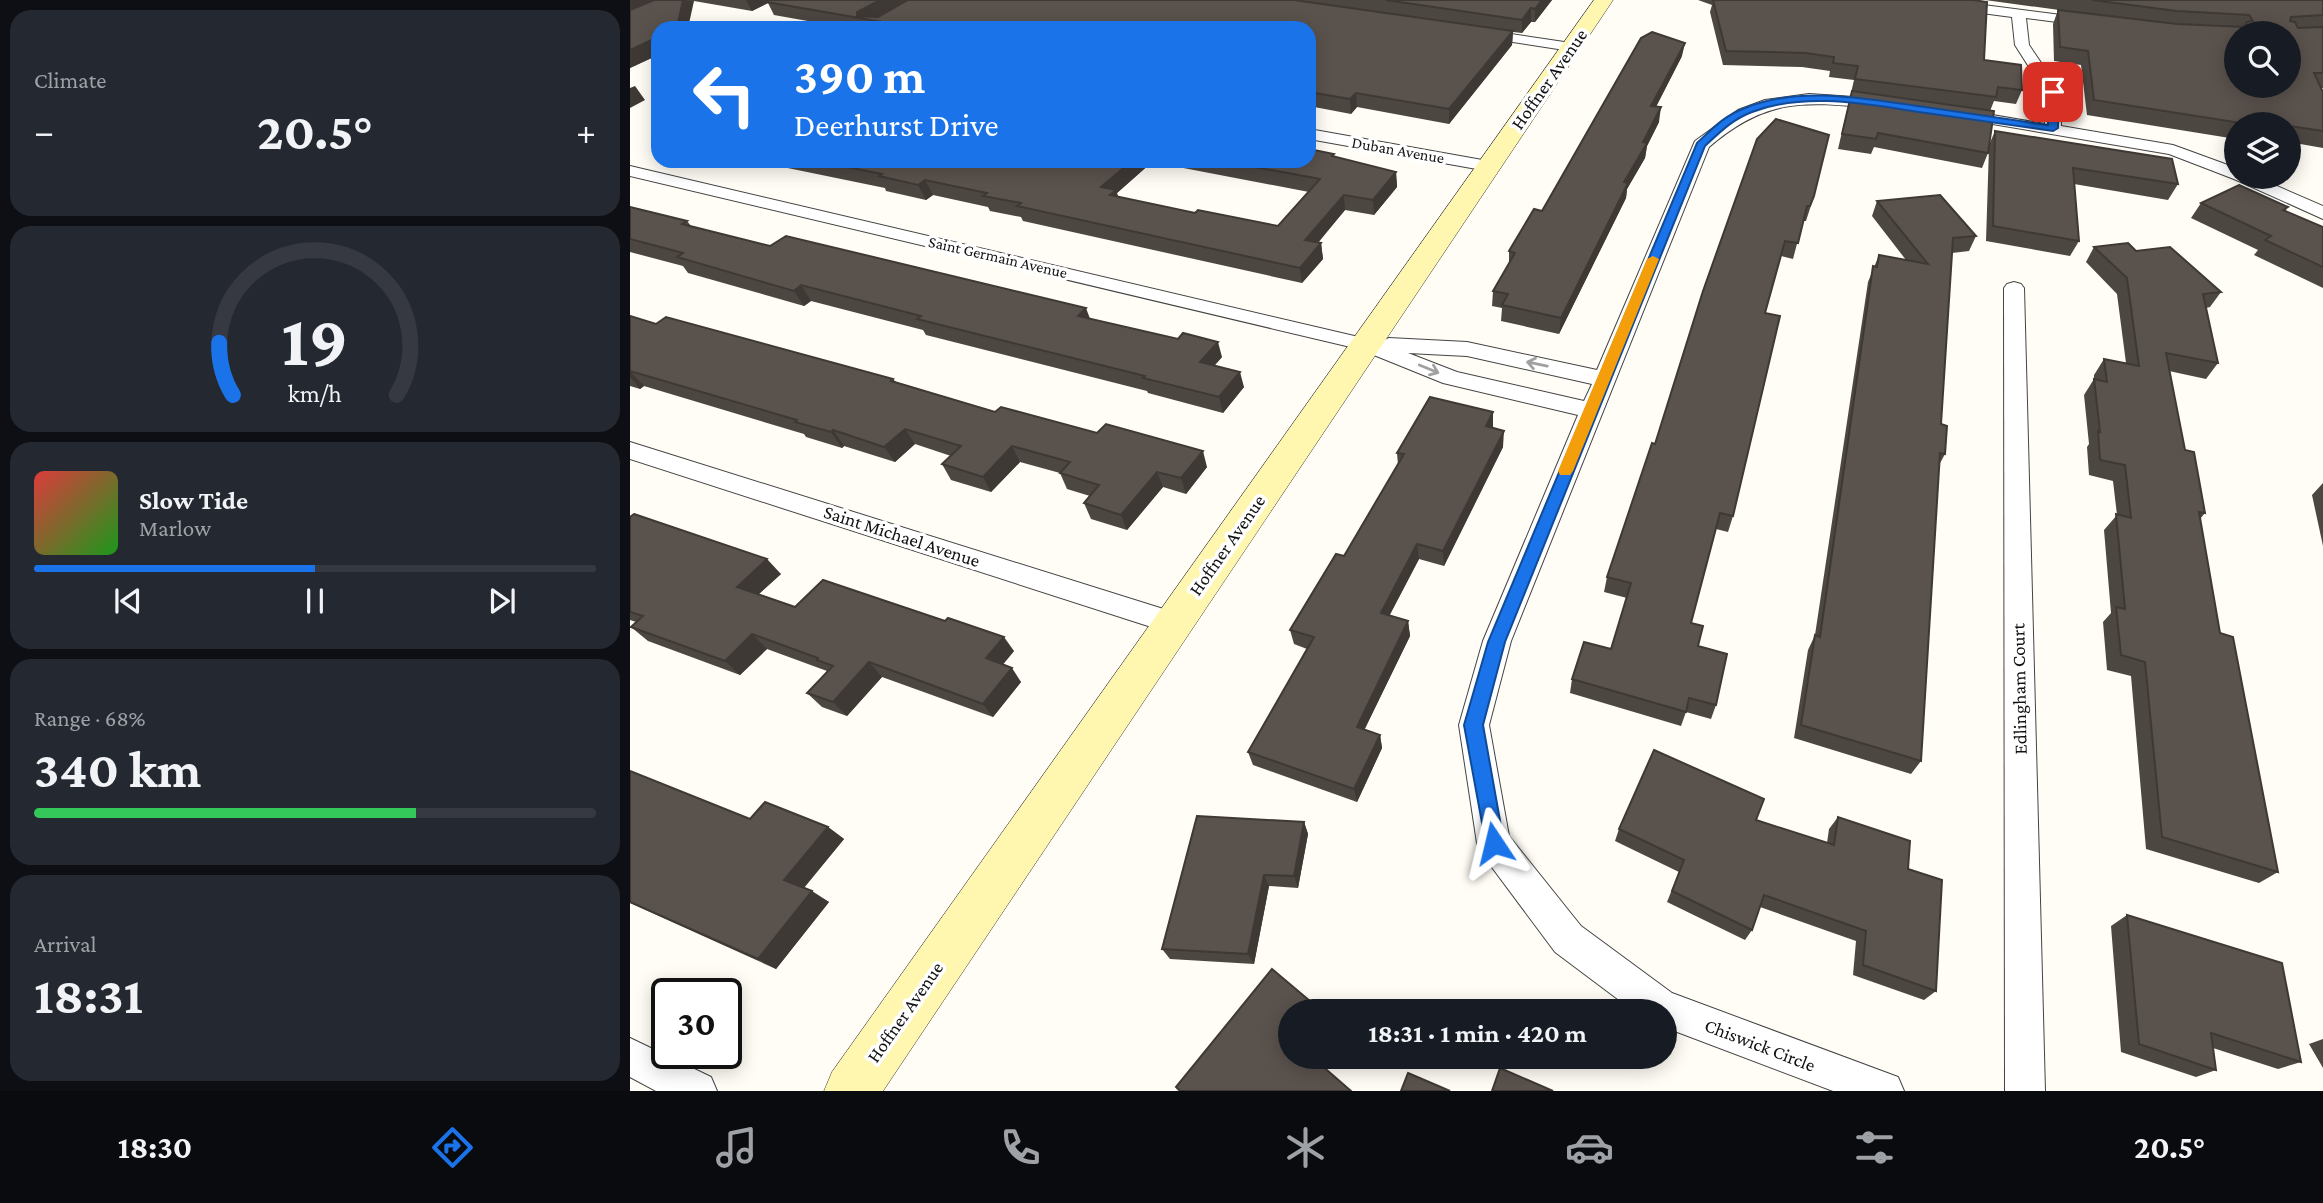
<!DOCTYPE html>
<meta charset="utf-8">
<style>
:root{--surface:#171b24;--page:#242831;--text:#f1f3f6;--muted:#9ea1a6;--line:#363941;--accent:#1a73e8}
body{margin:0;font-family:"Crimson Pro",serif;background:var(--page);color:var(--text);height:100vh;display:flex;flex-direction:column;font-size:26px;white-space:nowrap}
*{box-sizing:border-box;margin:0}
p{font-size:23px;color:var(--muted)}
.icon{flex:none;width:38px;height:38px;fill:none;stroke:currentColor;stroke-width:2;stroke-linecap:round;stroke-linejoin:round}
.map{position:relative;flex:1;overflow:hidden}
.sheet{display:flex;flex-direction:column;gap:10px;padding:10px;background:#0d0f14;width:630px}
.sheet>*{flex:none}
.hud{position:absolute;left:21px;top:21px;width:665px;height:147px;border-radius:21px;box-shadow:0 4px 18px #0003;background:#1a73e8;color:#fff;overflow:hidden}
.buttons{position:absolute;left:1594px;top:21px;display:grid;gap:14px}
.buttons a{display:grid;place-items:center;width:77px;height:77px;border-radius:50%;background:var(--surface);box-shadow:0 4px 18px #0003;font-size:35px}
.speed{position:absolute;left:21px;top:978px;display:flex;gap:14px;font-size:35px;font-weight:700;text-align:center}
.speed>*{display:grid;place-content:center;width:91px;height:91px;border-radius:50%;background:var(--surface);box-shadow:0 4px 18px #0003;line-height:1}
.speed .limit{border:4px solid #111;border-radius:10px;background:#fff;color:#111}
.pin{position:absolute;display:grid;place-items:center;width:60px;height:60px;color:#fff;margin:-30px;border-radius:14px;box-shadow:0 4px 10px #0006}
.me{position:absolute;width:77px;margin:-38px;rotate:350deg;stroke-linejoin:round;filter:drop-shadow(0 0 5px #0008)}
.turn{display:flex;align-items:center;gap:24px;height:147px;padding:0 28px;font-size:32px}
.turn .icon{width:91px;height:91px;stroke-width:2.5}
.turn b{display:block;font-size:49px;line-height:60px}
.big{font-size:52px;font-weight:700;line-height:1.1}
.sheet .tile{flex:1;display:flex;flex-direction:column;justify-content:center;gap:10px;min-width:0;padding:0 24px;border-radius:21px;background:var(--page)}
.sheet .dial{align-items:center;gap:0}
.dial svg{height:182px;overflow:visible;fill:none;stroke:var(--line);stroke-width:7;stroke-linecap:round;text-anchor:middle}
.dial text{fill:var(--text);stroke:none}
.song{display:flex;align-items:center;gap:21px}
.cover{width:84px;height:84px;border-radius:10px;background:linear-gradient(135deg,hsl(0 70% 55%),hsl(120 70% 35%))}
.played{height:7px;border-radius:4px;background:linear-gradient(90deg,var(--accent) 50%,var(--line) 50%)}
.keys{display:flex;justify-content:space-around;direction:ltr}
.heat{display:flex;justify-content:space-between;align-items:center;font-size:38px;direction:ltr}
.charge{height:10px;border-radius:5px;background:linear-gradient(90deg,#34c759 68%,var(--line) 0)}
.trip{position:absolute;left:648px;top:999px;width:399px;height:70px;border-radius:35px;background:var(--surface);box-shadow:0 4px 18px #0003;font-weight:700;line-height:70px;text-align:center}
.dock{display:flex;height:112px;justify-content:space-around;align-items:center;background:#090b0e;color:var(--muted)}
.dock .icon{width:49px;height:49px}
.dock .active{color:var(--accent)}
.dock b{font-size:32px;color:var(--text)}
main{display:flex;flex:1;min-height:0}
.map>svg:first-child{display:block}
.lines{fill:none;stroke-linecap:round;stroke-linejoin:round}
.minor-casing{stroke:#444;stroke-width:2}
.secondary-casing{stroke:#333;stroke-width:1}
.minor{fill:#fff;fill-rule:evenodd}
.secondary{fill:#fff6b0;fill-rule:evenodd}
.wall{fill:#4d4742;fill-rule:evenodd}
.shaded-wall{fill:#3f3936}
.building{fill:#5a524d;stroke:#3f3936;stroke-width:2;fill-rule:evenodd}
.oneway{stroke:#a0a0a0}
.route{fill:#1a73e8;stroke:#114b97;stroke-width:2}
.slow{fill:#f59e0b}
.labels{text-anchor:middle;dominant-baseline:central;stroke-width:7;stroke-linejoin:round;paint-order:stroke}
.far-street-label{font-size:16px;fill:#111;stroke:#fff}
.street-label{font-size:19px;fill:#111;stroke:#fff}
</style>
<main>
<section class="sheet">
<div class="tile"><p>Climate</p>
<div class="heat"><a>−</a><b class="big">20.5°</b><a>+</a></div>
</div>
<div class="tile dial"><svg viewBox="0 0 100 80">
<path d="M14 69A42 42 0 1 1 86 69"/>
<path d="M14 69A42 42 0 0 1 8 46" stroke="#1a73e8"/>
<text x="50" y="56" font-size="32" font-weight="700">19</text>
<text x="50" y="72" font-size="11">km/h</text>
</svg></div>
<div class="tile">
<div class="song"><i class="cover"></i><div><b>Slow Tide</b><p>Marlow</p></div></div>
<div class="played"></div>
<div class="keys"><svg class="icon" aria-label="previous" viewBox="0 0 24 24"><path d="M18 5L8 12l10 7zM5 5v14"/></svg><svg class="icon" aria-label="pause" viewBox="0 0 24 24"><path d="M8 5v14M16 5v14"/></svg><svg class="icon" aria-label="next" viewBox="0 0 24 24"><path d="M6 5l10 7-10 7zM19 5v14"/></svg></div>
</div>
<div class="tile"><p>Range · 68%</p><b class="big">340 km</b><div class="charge"></div></div>
<div class="tile"><p>Arrival</p><b class="big">18:31</b></div>
</section>
<div class="map">
<svg width="1693" height="1091" viewBox="0 0 1693 1091">
<rect width="100%" height="100%" fill="#fffdf5"/>
<g class="lines">
<g class="minor-casing">
<g id="minor">
<path d="M1276,0H1315L1463,19L1465,22L1458,26L1396,18L1399,45L1431,92V126L1543,145L1606,168V177H1626L1693,206V219L1604,179L1539,154L1321,117L1319,114L1327,109L1415,124V92L1385,45L1382,17L1283,4Z"/>
<path d="M848,29L941,43L948,47L941,51L843,36V30Z"/>
<path d="M1179,94L1254,99L1262,104L1254,109C1179,102 1139,95 1079,147L881,641L859,725L879,836L951,926L1042,993L1268,1077L1274,1091H1203L1034,1027V1012H1005L925,952L852,854L847,843L829,725L853,641L948,415L813,383L729,349L0,176V166L750,342L759,338L837,342L967,370L1065,141L1108,110L1135,100ZM778,353L837,356L962,384L954,401L827,372Z"/>
<path d="M679,129L858,161L867,166L858,171L679,139Z"/>
<path d="M1384,282L1391,284L1394,288L1415,1091H1375L1374,288L1377,284Z"/>
<path d="M0,442L543,612L553,615L557,623L553,631L543,634L0,459Z"/>
<path d="M0,1038L81,1077L87,1091H26L0,1077Z"/>
</g>
</g>
<g class="secondary-casing">
<path id="secondary" d="M964,0H983L253,1091H194L202,1072Z"/>
</g>
<use href="#minor" class="minor"/>
<use href="#secondary" class="secondary"/>
</g>
<g class="wall">
<path d="M0,0H922L905,22H901L892,33L883,32L882,45L819,124L727,107L721,114L679,106V28H217L144,15L138,3L122,11L64,1L28,28V55L0,68Z"/>
<path d="M1068,0H1343L1354,60L1392,90L1386,104L1364,101L1360,111L1359,145L1365,131L1548,184L1538,200L1444,184L1449,241L1440,256L1356,241L1359,147L1358,153L1352,168L1244,147L1241,154L1208,149L1224,80L1199,77L1200,71L1172,67L1093,65L1080,12L1082,5Z"/>
<path d="M1355,0H1693V88H1691L1693,92V148L1659,142V124H1606V139L1457,115L1451,65L1424,61L1423,24L1428,10L1473,16Z"/>
<path d="M1052,56L1026,107L1029,122L1017,146L1015,158L997,189L996,198L929,334L871,321L872,308L862,306L863,291L879,263V251L912,211Z"/>
<path d="M704,154V157L766,172L767,187L744,215L715,210L688,243H691L693,259L672,283L393,221L391,217L360,211L358,207L303,195L296,200L256,191L255,188L123,161H328L334,162L336,161H679ZM522,162L679,192L648,226L565,213L488,197L487,193Z"/>
<path d="M1184,196L1176,221H1173L1163,259L1151,256L1135,313L1103,516L1098,532L1086,529L1061,623L1086,705L1081,719L1056,712L1051,726L940,693L942,679L981,649L997,598L974,592L977,577L1025,444Z"/>
<path d="M1247,201L1346,236L1339,251L1322,253L1311,424L1315,454L1309,465L1291,761L1281,774L1164,738L1178,650L1185,635L1238,282L1249,255L1276,260L1242,216Z"/>
<path d="M1571,203L1658,207L1655,211L1693,227V288L1624,255L1628,250L1561,218Z"/>
<path d="M0,207L57,221L61,226L140,246L460,319L592,357L585,365L614,387L593,413L518,393L517,391L296,335L293,330L181,301L174,306L58,273L53,266L0,252Z"/>
<path d="M1464,247L1506,251L1591,292L1580,307L1576,308L1588,363L1576,379L1539,371L1555,450L1575,513L1570,519L1590,633L1648,872L1629,883L1516,849L1501,676L1477,670L1473,622L1481,613L1474,530L1487,515L1483,481L1459,475L1457,447L1459,444L1454,395L1464,379V375L1474,359L1496,363L1487,294L1456,262Z"/>
<path d="M0,316L26,324L263,379L266,382L365,412L577,467L556,494L533,487L497,530L461,519L454,503L460,496L437,489L430,473L390,462L361,492L321,480L312,464L321,456L285,444L265,462L214,446L212,448L176,437L174,434L14,386L10,389L0,386Z"/>
<path d="M863,428L873,447L814,566L789,559L759,616L778,621L780,636L734,730L750,735L752,748L727,802L623,765L618,752L677,649L664,644L660,630L714,556L768,465L767,453Z"/>
<path d="M1693,483V546L1682,495Z"/>
<path d="M0,517L151,574L129,594L165,607L384,651L373,664L391,682L363,717L252,677L217,716L192,707L177,693L197,671L137,649L110,675L18,641L1,627L6,622L0,620Z"/>
<path d="M0,771L120,819L198,827L214,839L174,888L199,902L146,969L0,903Z"/>
<path d="M1208,817L1278,869L1306,991L1294,1000L1223,975L1226,941L1130,907L1122,930L1115,940L1037,902L1049,872L985,841L989,829L1197,843L1199,829Z"/>
<path d="M674,822L678,834L668,888L639,886L624,964L540,959L532,949Z"/>
<path d="M1497,915L1671,1062L1648,1069L1583,1048L1586,1070L1566,1077L1491,1052L1481,926Z"/>
<path d="M1693,1039V1068L1679,1044Z"/>
</g>
<g class="shaded-wall">
<path d="M0,0H34L0,14Z"/>
<path d="M53,0L64,1L58,28H47Z"/>
<path d="M116,0H146L137,2L138,3L122,11Z"/>
<path d="M250,0H279L243,20L227,16V12Z"/>
<path d="M912,0H922L905,22V9Z"/>
<path d="M901,8V22L892,33V20Z"/>
<path d="M883,31L882,45L819,124V109Z"/>
<path d="M28,37V55L0,68V50Z"/>
<path d="M1055,43L1052,56L1019,120L1021,106Z"/>
<path d="M5,86L15,100L0,108V88Z"/>
<path d="M726,93L727,107L721,114L720,99Z"/>
<path d="M1031,107L1029,122L1017,146L1015,158L997,189L996,198L929,334L931,318L994,182Z"/>
<path d="M502,161H522V162L487,193L490,205L471,187Z"/>
<path d="M766,172L767,187L744,215L743,200Z"/>
<path d="M295,180L303,195L296,200L288,185Z"/>
<path d="M714,195L715,210L677,255L675,240Z"/>
<path d="M691,243L693,259L672,283L670,268Z"/>
<path d="M171,285L181,301L174,306L164,291Z"/>
<path d="M456,308L462,324L448,316Z"/>
<path d="M588,342L592,357L574,377L570,362Z"/>
<path d="M0,371L14,386L10,389L0,377Z"/>
<path d="M610,372L614,387L593,413L589,397Z"/>
<path d="M863,412V428L855,442L856,426Z"/>
<path d="M275,429L285,444L265,462L254,447Z"/>
<path d="M203,430L214,446L212,448L201,432Z"/>
<path d="M874,431L873,447L814,566L813,551Z"/>
<path d="M382,446L390,462L361,492L353,477Z"/>
<path d="M573,451L577,467L556,494L551,478Z"/>
<path d="M527,472L533,487L497,530L491,515Z"/>
<path d="M787,544L789,559L753,628L751,613Z"/>
<path d="M137,559L151,574L121,601L107,587Z"/>
<path d="M778,621L780,636L729,741L727,727Z"/>
<path d="M122,634L137,649L110,675L95,661Z"/>
<path d="M374,637L384,651L366,673L356,658Z"/>
<path d="M239,662L252,677L217,716L203,702Z"/>
<path d="M382,668L391,682L363,717L353,704Z"/>
<path d="M750,735L752,748L727,802L724,789Z"/>
<path d="M674,822L678,834L668,888L664,876Z"/>
<path d="M198,827L214,839L171,891L154,880Z"/>
<path d="M634,875L639,886L624,964L618,954Z"/>
<path d="M182,891L199,902L146,969L128,959Z"/>
</g>
<g class="building">
<path d="M24,0H53L47,28H28V37L0,50V10Z"/>
<path d="M139,0H250L227,12V16L248,17L278,0H664L883,31L819,109L726,93L720,99L679,92V28H303L293,26L287,28L137,2Z"/>
<path d="M756,0H912L905,9L901,8L892,20Z"/>
<path d="M1083,0H1343L1357,2L1354,60L1391,65L1392,90L1368,87L1366,97L1225,79L1228,66L1203,63L1204,57L1176,53L1096,51Z"/>
<path d="M1462,0H1693V15L1661,17L1660,21L1665,22L1668,28L1693,27V73H1684L1693,92V131L1659,126V124H1646L1626,121L1627,124H1617L1464,100L1458,51L1430,47L1428,10L1547,24L1614,27L1617,22L1623,21L1619,15L1547,11ZM1606,33H1659V86H1606Z"/>
<path d="M1022,32L1055,43L1021,106L1031,107L1013,142L1017,143L994,182L998,183L931,318L872,305L878,294L863,291L885,253L879,251L904,209L912,211L1011,38Z"/>
<path d="M1222,91L1364,111L1358,153L1248,133L1246,139L1212,134Z"/>
<path d="M1146,119L1199,135L1184,196L1180,206H1177L1168,243L1155,241L1135,313L1150,316L1103,516L1090,513L1061,623L1073,626L1068,646L1097,654L1086,705L1059,698L1056,712L942,679L954,642L981,649L1001,583L977,577L1022,443L1025,444L1073,291L1127,139Z"/>
<path d="M1365,131L1542,159L1548,184L1443,168L1449,241L1363,226Z"/>
<path d="M679,149L704,154L702,156L766,172L743,200L714,195L675,240L691,243L670,268L387,206L391,203L353,196L357,193L295,180L288,185L249,176L252,174L187,161H328L334,162L336,161H502L471,187L486,190L480,195L565,213L568,210L648,226L690,179L592,161H679Z"/>
<path d="M1609,185L1658,207L1653,210L1693,227V267L1635,240L1641,236L1571,203Z"/>
<path d="M1310,195L1346,236L1323,238L1311,424L1317,426L1315,454L1310,453L1291,761L1171,725L1185,635L1190,637L1243,266L1247,267L1249,255L1298,264L1247,201Z"/>
<path d="M0,207L57,221L52,224L140,246L156,236L456,308L448,316L548,339L553,333L588,342L570,362L610,372L589,397L513,378L515,376L287,319L291,316L171,285L164,291L47,257L53,253L0,239Z"/>
<path d="M1498,243L1506,251L1540,247L1591,292L1573,294L1588,363L1536,353L1555,450L1564,452L1575,513L1569,512L1590,633L1603,637L1648,872L1532,837L1515,662L1491,655L1486,607L1495,609L1486,514L1501,518L1495,465L1470,460L1468,431L1470,432L1464,379L1477,382L1474,359L1509,366L1497,278L1464,247Z"/>
<path d="M0,316L26,324L36,317L263,379L261,381L365,412L371,407L467,433L476,424L573,451L551,478L527,472L491,515L454,503L469,485L430,473L440,462L382,446L353,477L312,464L331,446L275,429L254,447L203,430L201,432L165,422L167,420L0,371Z"/>
<path d="M800,397L863,412L856,426L874,431L813,551L787,544L751,613L778,621L727,727L750,735L724,789L618,752L684,637L660,630L706,554L714,556L774,454L767,453Z"/>
<path d="M4,514L137,559L107,587L165,607L193,580L315,621L318,618L374,637L356,658L382,668L353,704L239,662L203,702L177,693L203,666L187,660L188,658L122,634L95,661L1,627L13,616L0,612V517Z"/>
<path d="M1024,750L1134,799L1126,820L1204,845L1208,817L1280,841L1278,869L1312,880L1306,991L1233,965L1236,931L1134,895L1122,930L1042,891L1054,860L989,829Z"/>
<path d="M0,771L120,819L135,802L198,827L154,880L182,891L128,959L0,902Z"/>
<path d="M567,816L674,822L664,876L634,875L618,954L532,949Z"/>
<path d="M1497,915L1652,963L1671,1062L1581,1033L1586,1070L1509,1044Z"/>
<path d="M642,969L693,1012H660V1057H682L721,1091H550L546,1087Z"/>
<path d="M870,1068L923,1091H862Z"/>
<path d="M778,1073L820,1091H771Z"/>
</g>
<defs><path id="oneway-shaft" d="M-6 0H5M1.5-3L5.5 0L1.5 3" fill="none" stroke-width="1.6" stroke-linecap="round" stroke-linejoin="round" transform="scale(1.75)"/></defs>
<g class="oneway">
<use href="#oneway-shaft" transform="translate(907 364) rotate(-168)"/>
<use href="#oneway-shaft" transform="translate(799 369) rotate(22)"/>
</g>
<path class="route" d="M1423,90L1428,92V128L1423,131C1381,125 1339,119 1296,113C1240,105 1178,91 1122,112C1103,119 1090,132 1075,146L875,642L853,725L874,843L871,850L864,853L857,850L834,725L858,642L1067,143C1082,129 1095,115 1115,108C1172,85 1236,99 1295,107C1336,113 1377,119 1418,125V92Z"/>
<path class="slow" d="M1023,256L1029,259L943,471L940,475H930L928,471L1017,259Z"/>
<g class="labels">
<g class="far-street-label">
<text transform="translate(768 150) rotate(10)">Duban Avenue</text>
<text transform="translate(368 257) rotate(13)">Saint Germain Avenue</text>
</g>
<g class="street-label">
<text transform="translate(919 79) rotate(-55)">Hoffner Avenue</text>
<text transform="translate(272 536) rotate(18)">Saint Michael Avenue</text>
<text transform="translate(597 545) rotate(-55)">Hoffner Avenue</text>
<text transform="translate(1389 689) rotate(-91)">Edlingham Court</text>
<text transform="translate(275 1012) rotate(-55)">Hoffner Avenue</text>
<text transform="translate(1130 1045) rotate(21)">Chiswick Circle</text>
</g>
</g>
</svg>
<div class="buttons">
<a><svg class="icon" aria-label="search" viewBox="0 0 24 24"><circle cx="10" cy="10" r="6"/><path d="M15 15l6 6"/></svg></a>
<a><svg class="icon" aria-label="layers" viewBox="0 0 24 24"><path d="M12 4l9 5-9 5-9-5zM3 14l9 5 9-5"/></svg></a>
</div>
<div class="speed"><div class="limit">30</div></div>
<div class="pin" style="left:1423px;top:92px;background:#d93025"><svg class="icon" aria-label="arrive" viewBox="0 0 24 24"><path d="M6 21V4h12l-3 4 3 4H6"/></svg></div>
<svg class="me" style="left:864px;top:843px" viewBox="-20 -20 40 40"><path d="M0-17L14 15 0 8-14 15z" fill="#1a73e8" stroke="#fff" stroke-width="4"/></svg>
<div class="trip">18:31 · 1 min · 420 m</div>
<div class="hud">
<div class="turn"><svg class="icon" aria-label="left" viewBox="0 0 24 24"><path d="M17 20v-9H6M10 6l-5 5 5 5"/></svg><div><b>390 m</b>Deerhurst Drive</div></div>
</div>
</div>
</main>
<nav class="dock">
<b>18:30</b>
<svg class="icon active" aria-label="directions" viewBox="0 0 24 24"><path d="M12 3l9 9-9 9-9-9zM9 14v-3h6M13 9l2 2-2 2"/></svg>
<svg class="icon" aria-label="music" viewBox="0 0 24 24"><path d="M9 18V5l10-2v13"/><circle cx="6" cy="18" r="3"/><circle cx="16" cy="16" r="3"/></svg>
<svg class="icon" aria-label="phone" viewBox="0 0 24 24"><path d="M5 4h4l2 5-3 2q2 4 5 5l2-3 5 2v4C11 20 4 13 5 4z"/></svg>
<svg class="icon" aria-label="climate" viewBox="0 0 24 24"><path d="M12 3v18M4 7l16 10M4 17L20 7"/></svg>
<svg class="icon" aria-label="car" viewBox="0 0 24 24"><path d="M5 17H2v-5l4-1 3-4h7l3 4 3 1v5h-3M9 17h6M6 11h13"/><circle cx="7" cy="17" r="2"/><circle cx="17" cy="17" r="2"/></svg>
<svg class="icon" aria-label="filters" viewBox="0 0 24 24"><path d="M4 7h16M4 17h16"/><circle cx="9" cy="7" r="2"/><circle cx="15" cy="17" r="2"/></svg>
<b>20.5°</b>
</nav>
